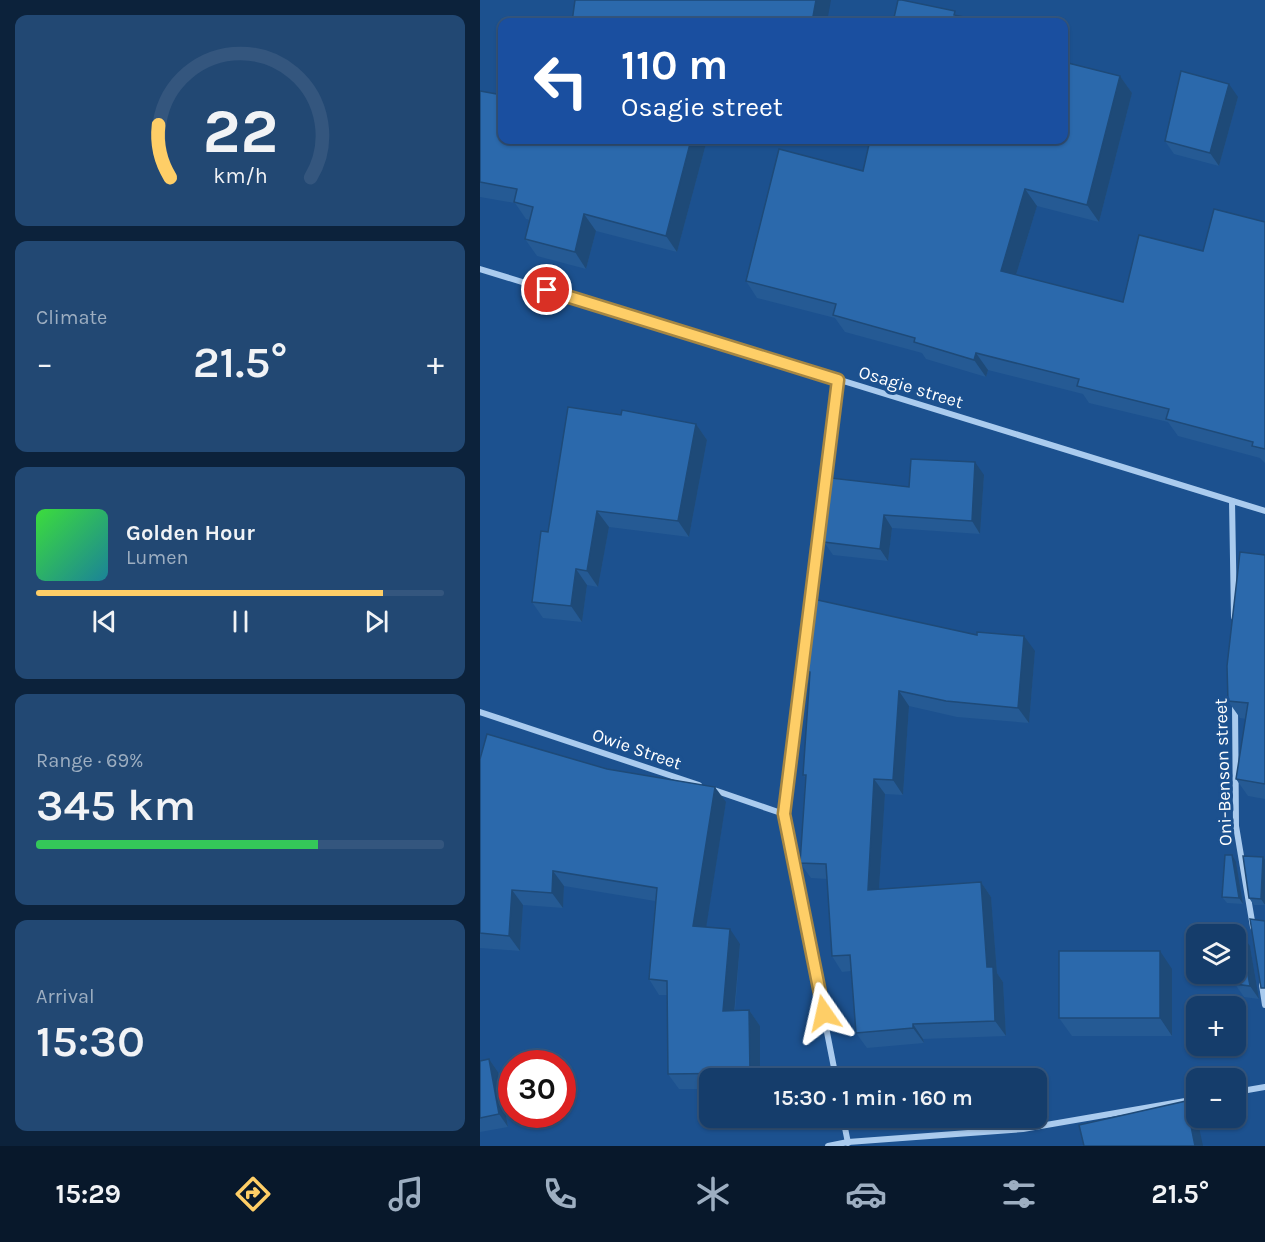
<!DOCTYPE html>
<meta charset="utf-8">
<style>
:root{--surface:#153d6b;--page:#224873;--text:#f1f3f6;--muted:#9daec1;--line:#34567e;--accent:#fece67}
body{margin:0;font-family:Karla,sans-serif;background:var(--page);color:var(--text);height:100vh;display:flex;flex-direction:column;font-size:22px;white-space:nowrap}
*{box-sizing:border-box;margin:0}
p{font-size:20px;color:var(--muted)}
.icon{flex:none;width:33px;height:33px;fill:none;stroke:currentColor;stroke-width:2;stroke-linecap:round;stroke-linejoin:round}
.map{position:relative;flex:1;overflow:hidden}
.sheet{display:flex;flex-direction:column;gap:15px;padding:15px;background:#0c223b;width:480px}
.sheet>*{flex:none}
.guide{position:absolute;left:18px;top:18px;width:570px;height:126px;border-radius:12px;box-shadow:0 2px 4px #0004,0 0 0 2px var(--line);background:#1a4fa0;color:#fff;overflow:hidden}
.fabs{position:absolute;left:706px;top:924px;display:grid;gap:12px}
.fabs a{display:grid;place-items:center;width:60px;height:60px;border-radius:12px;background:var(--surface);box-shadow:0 2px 4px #0004,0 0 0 2px var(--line);font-size:30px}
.speed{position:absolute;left:18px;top:1050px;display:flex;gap:12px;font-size:30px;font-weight:700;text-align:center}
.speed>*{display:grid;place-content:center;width:78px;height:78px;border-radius:50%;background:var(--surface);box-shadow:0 2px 4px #0004,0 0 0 2px var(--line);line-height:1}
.speed .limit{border:9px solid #d22;background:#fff;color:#111}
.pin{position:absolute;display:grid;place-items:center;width:51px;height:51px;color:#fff;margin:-26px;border:3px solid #fff;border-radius:50%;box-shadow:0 2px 6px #0007}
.me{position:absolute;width:66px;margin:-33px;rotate:349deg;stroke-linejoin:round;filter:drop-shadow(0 0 4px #0008)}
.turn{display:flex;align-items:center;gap:21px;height:126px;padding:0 24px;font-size:27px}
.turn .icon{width:78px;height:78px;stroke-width:2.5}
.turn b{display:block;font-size:42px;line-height:51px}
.big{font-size:45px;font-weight:600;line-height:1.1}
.sheet .widget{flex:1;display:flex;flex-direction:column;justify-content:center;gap:9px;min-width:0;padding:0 21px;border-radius:12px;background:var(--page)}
.sheet .dial{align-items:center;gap:0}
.dial svg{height:156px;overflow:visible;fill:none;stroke:var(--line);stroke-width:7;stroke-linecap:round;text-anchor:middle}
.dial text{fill:var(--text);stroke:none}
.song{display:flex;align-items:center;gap:18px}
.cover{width:72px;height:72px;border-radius:9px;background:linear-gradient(135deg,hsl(120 70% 55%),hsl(190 70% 35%))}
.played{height:6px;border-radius:3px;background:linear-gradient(90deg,var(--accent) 85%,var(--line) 85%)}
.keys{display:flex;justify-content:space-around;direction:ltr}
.heat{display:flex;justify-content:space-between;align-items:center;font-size:33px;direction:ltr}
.charge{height:9px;border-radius:4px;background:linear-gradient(90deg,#34c759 69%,var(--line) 0)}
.trip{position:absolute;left:219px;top:1068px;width:348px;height:60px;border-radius:12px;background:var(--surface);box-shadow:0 2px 4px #0004,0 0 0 2px var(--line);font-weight:600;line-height:60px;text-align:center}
.tabs{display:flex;height:96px;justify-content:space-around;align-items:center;background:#08182b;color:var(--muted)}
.tabs .icon{width:42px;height:42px}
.tabs .selected{color:var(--accent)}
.tabs b{font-size:27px;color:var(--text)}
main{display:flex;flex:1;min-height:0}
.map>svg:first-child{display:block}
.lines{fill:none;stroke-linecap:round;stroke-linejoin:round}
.street{stroke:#aacbee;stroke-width:6}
.wall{fill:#255a94}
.shaded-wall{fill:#1e4a78}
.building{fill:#2b69ac;stroke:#1e4a78;stroke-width:1.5}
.route-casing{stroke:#a58643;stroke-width:15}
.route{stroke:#fece67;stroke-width:10}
.labels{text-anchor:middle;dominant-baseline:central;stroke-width:6;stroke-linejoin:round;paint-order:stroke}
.street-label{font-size:18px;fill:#fff;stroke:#1c518f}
</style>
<main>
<section class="sheet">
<div class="widget dial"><svg viewBox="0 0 100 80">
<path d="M14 69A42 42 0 1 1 86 69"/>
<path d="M14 69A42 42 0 0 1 8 42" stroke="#fece67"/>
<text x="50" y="56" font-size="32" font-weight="700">22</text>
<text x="50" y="72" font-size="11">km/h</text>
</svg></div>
<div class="widget"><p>Climate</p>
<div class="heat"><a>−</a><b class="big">21.5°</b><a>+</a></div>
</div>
<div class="widget">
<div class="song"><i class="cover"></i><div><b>Golden Hour</b><p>Lumen</p></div></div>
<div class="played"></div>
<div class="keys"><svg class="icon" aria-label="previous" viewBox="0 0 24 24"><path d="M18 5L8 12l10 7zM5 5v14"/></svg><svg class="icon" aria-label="pause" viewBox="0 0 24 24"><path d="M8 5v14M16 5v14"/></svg><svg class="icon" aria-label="next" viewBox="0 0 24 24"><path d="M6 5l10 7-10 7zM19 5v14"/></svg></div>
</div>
<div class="widget"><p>Range · 69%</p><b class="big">345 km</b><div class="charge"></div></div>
<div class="widget"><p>Arrival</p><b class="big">15:30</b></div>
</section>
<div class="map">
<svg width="785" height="1146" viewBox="0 0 785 1146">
<rect width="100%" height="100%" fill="#1c518f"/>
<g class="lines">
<g class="street">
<path d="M0,269L785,511"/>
<path d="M752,501L754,617"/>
<path d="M328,627L358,380"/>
<path d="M323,667L304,814L356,1078"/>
<path d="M755,705L756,826L773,927"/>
<path d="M0,712L219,785"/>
<path d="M234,790L304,814"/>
<path d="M782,985L785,1005"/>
<path d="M756,1092L785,1087"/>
<path d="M363,1118L368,1143"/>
<path d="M348,1146L368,1142L543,1129L717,1099"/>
</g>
</g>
<g class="wall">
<path d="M640,76L652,93L619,222L557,206L536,275L643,302L723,251L785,222V463L780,458L698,436L688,422L609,403L603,394L508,370L506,377L446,359L442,353L365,332L355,318L277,298L266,281L383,171Z"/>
<path d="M0,91L22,140H227L197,252L116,231L106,269L57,256L45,239L50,220L46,219L35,203L0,197Z"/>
<path d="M758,97L739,166L694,154L685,141Z"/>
<path d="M141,415L216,424L227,440L209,537L129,527L118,587L107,585L102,622L63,618L52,602L68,532Z"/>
<path d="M504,475L500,534L412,528L408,561L353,555L344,542L429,487Z"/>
<path d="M785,555V799L768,796L756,779L766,719L760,718L748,701Z"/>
<path d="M555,651L549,723L477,717L429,706L423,795L405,794L399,889L501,882L511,897L517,973L523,982L526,1036L443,1039L444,1043L387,1048L376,1033L371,971L362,972L352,956L347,879L331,878L320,863L325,777L323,775L330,685L318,669Z"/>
<path d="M0,759L127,769L246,802L226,927L260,944L255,1011L269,1010L280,1026V1078H230V1089H199L188,1074L187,995H179L169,979L175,901L84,886L83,908L43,905L40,951L0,948Z"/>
<path d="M785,860V905H774L769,898Z"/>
<path d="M756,862L763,904L747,903L742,897Z"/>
<path d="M770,946L779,999L764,997L755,984Z"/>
<path d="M692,969V1036H592L579,1018Z"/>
<path d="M9,1059L18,1072L28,1127L0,1132V1061Z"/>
</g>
<g class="shaded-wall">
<path d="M336,0H351L347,22H332Z"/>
<path d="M640,76L652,93L619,222L607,205Z"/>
<path d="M749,84L758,97L739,166L730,153Z"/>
<path d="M211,140H227L197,252L186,236Z"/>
<path d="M545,189L557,206L532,288L521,271Z"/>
<path d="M104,214L116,231L106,269L95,252Z"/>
<path d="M496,353L508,370L506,377L494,360Z"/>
<path d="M216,424L227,440L209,537L198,521Z"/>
<path d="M495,462L504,475L500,534L492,521Z"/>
<path d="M117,511L129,527L118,587L107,571Z"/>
<path d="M404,515L412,528L408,561L400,549Z"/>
<path d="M96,569L107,585L102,622L91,606Z"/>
<path d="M544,636L555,651L549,723L538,708Z"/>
<path d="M419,691L429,706L423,795L413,780Z"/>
<path d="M394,779L405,794L398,905L388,890Z"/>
<path d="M235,787L246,802L224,941L213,926Z"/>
<path d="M752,855L756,862L763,904L759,898Z"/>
<path d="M783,857L785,860V905L781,899Z"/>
<path d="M73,871L84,886L83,908L72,893Z"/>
<path d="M501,882L511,897L517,973L523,982L526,1036L515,1021L507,967Z"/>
<path d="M32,890L43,905L40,951L29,936Z"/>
<path d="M250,929L260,944L253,1026L243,1011Z"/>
<path d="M761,934L770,946L779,999L770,986Z"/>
<path d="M680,951L692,969V1036L680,1018Z"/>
<path d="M269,1010L280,1026V1078H274L270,1073Z"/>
<path d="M433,1024L443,1039L444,1043L433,1028Z"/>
<path d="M9,1059L18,1072L28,1127L19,1114Z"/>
<path d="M706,1101L717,1118L723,1146H715Z"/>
</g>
<g class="building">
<path d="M95,0H336L332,22H92Z"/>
<path d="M418,0H422L475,11L474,15L508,22H413Z"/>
<path d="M584,62L640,76L607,205L545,189L521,271L643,302L659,235L723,251L734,209L785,222V449L772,446L773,442L686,419L689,409L597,386L599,379L496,353L494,360L434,342L435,338L353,315L356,304L266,281L299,149L383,171L390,140H584Z"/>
<path d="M701,71L749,84L730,153L685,141Z"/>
<path d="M0,91L22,95V140H211L186,236L104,214L95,252L45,239L53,207L34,202L37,189L0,182Z"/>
<path d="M88,407L141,415L142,410L216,424L198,521L117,511L107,571L96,569L91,606L52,602L61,531L68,532Z"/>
<path d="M431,459L495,462L492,521L404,515L400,549L344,542L351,478L429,487Z"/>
<path d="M760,552L785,555V784L756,779L768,703L748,701L747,666Z"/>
<path d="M333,599L497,635V632L544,636L538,708L466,701L419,691L413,780L394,779L388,890L501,882L507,967H513L515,1021L433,1024V1028L376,1033L370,955L352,956L346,864L320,863L326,775H323L330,672L318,669Z"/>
<path d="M7,734L127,769L235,787L213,926L250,929L243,1011L269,1010L270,1073L188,1074L187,981L169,979L177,888L73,871L72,893L32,890L29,936L0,933V759Z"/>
<path d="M745,855H752L759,898L742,897Z"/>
<path d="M763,856L783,857L781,899L769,898Z"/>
<path d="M770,919L785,921V988H781Z"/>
<path d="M761,934L770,986L755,984Z"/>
<rect x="579" y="951" width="101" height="67"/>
<path d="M9,1059L19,1114L0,1118V1061Z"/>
<path d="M706,1101L715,1146H604L599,1125Z"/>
</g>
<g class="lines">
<g class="route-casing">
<path id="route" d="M67,290L358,380L304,814L344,1013"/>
</g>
<use href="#route" class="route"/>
</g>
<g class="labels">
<g class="street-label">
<text transform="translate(431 387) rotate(17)">Osagie street</text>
<text transform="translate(157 749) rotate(19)">Owie Street</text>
<text transform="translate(743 772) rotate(-92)">Oni-Benson street</text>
</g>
</g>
</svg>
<div class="fabs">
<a><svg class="icon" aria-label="layers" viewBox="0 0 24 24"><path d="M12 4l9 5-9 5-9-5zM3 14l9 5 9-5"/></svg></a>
<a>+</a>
<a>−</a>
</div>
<div class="speed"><div class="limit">30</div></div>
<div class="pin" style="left:67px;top:290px;background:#d93025"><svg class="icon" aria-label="arrive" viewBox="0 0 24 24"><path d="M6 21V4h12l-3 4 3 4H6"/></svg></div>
<svg class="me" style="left:344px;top:1013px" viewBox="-20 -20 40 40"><path d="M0-17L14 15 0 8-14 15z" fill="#fece67" stroke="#fff" stroke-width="4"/></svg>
<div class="trip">15:30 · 1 min · 160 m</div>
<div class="guide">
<div class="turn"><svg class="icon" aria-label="left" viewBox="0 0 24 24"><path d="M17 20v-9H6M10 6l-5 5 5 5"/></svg><div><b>110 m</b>Osagie street</div></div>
</div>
</div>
</main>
<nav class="tabs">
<b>15:29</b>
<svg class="icon selected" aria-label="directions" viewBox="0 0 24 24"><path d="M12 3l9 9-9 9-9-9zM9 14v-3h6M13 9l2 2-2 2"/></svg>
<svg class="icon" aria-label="music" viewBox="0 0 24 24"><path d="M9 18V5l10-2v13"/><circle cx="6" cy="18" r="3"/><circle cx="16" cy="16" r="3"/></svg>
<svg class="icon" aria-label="phone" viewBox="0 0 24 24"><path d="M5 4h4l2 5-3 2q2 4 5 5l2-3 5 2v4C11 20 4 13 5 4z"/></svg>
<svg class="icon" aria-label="climate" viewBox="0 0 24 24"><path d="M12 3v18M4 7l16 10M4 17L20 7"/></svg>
<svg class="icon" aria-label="car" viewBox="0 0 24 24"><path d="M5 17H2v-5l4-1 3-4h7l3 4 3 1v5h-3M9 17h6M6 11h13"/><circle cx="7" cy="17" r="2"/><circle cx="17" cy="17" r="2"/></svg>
<svg class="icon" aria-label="filters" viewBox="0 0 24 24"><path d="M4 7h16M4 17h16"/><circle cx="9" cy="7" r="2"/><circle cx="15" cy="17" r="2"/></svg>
<b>21.5°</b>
</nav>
